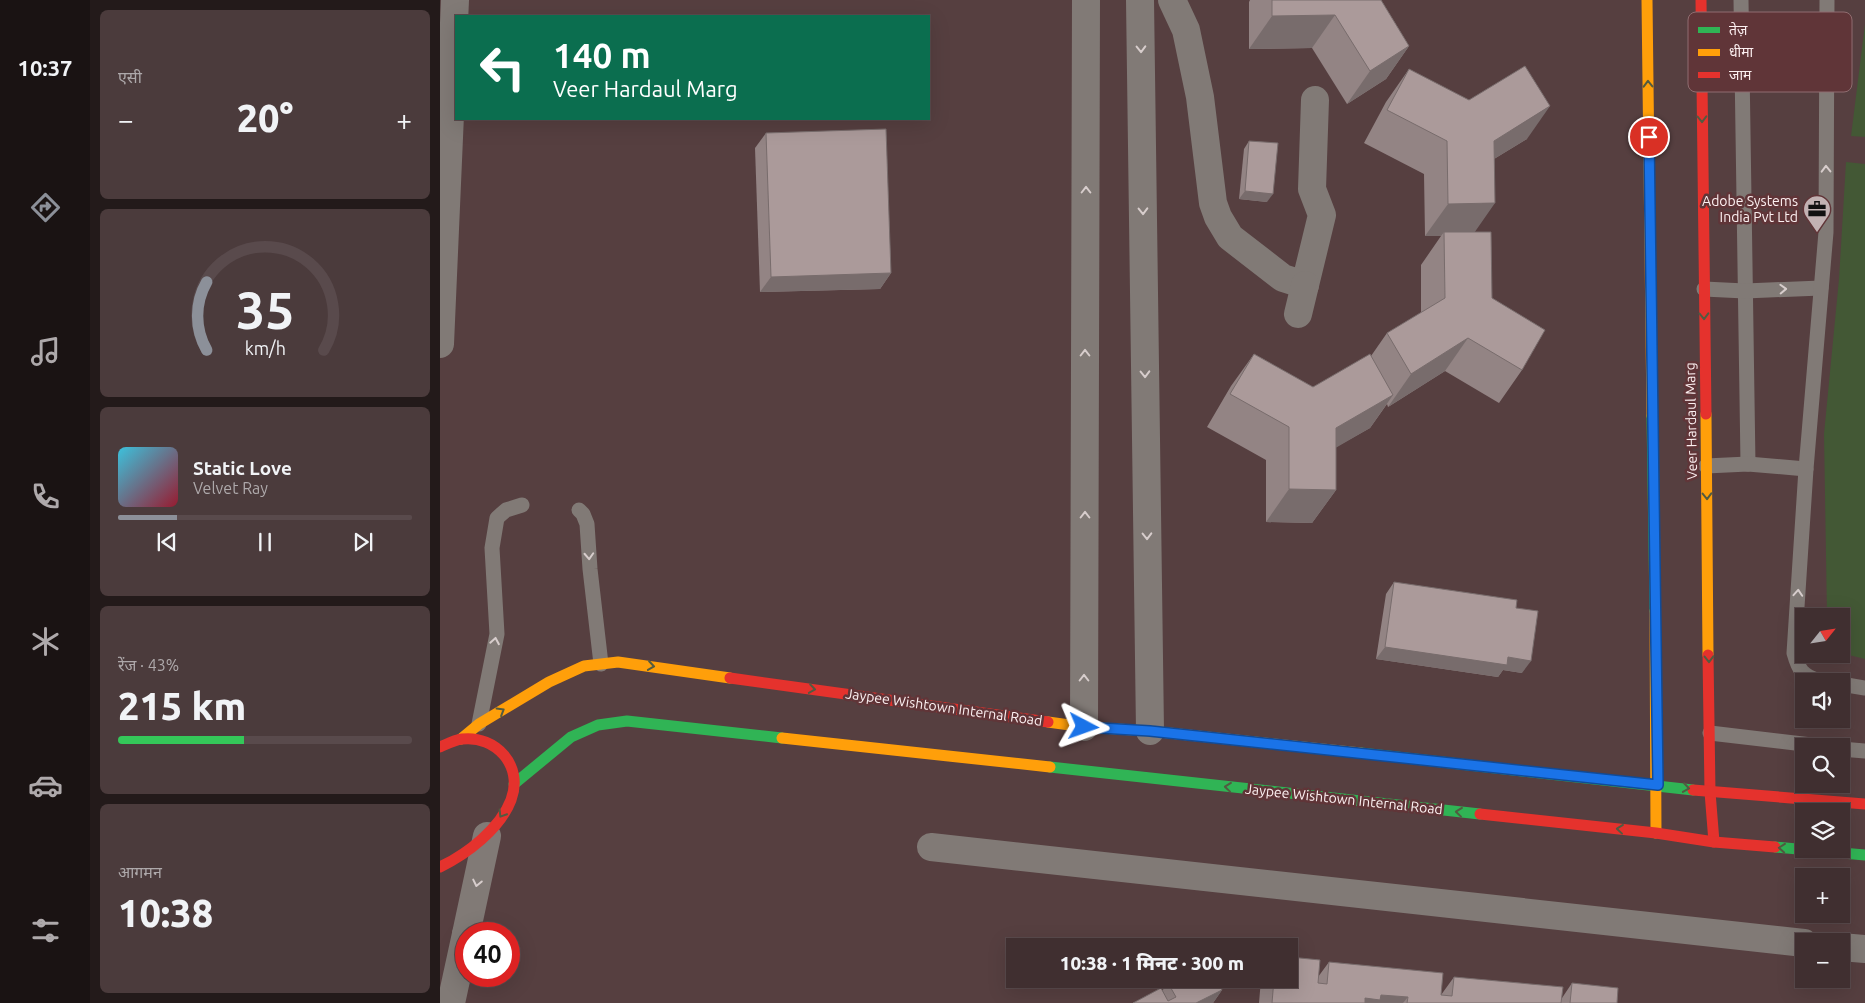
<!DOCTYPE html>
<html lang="hi">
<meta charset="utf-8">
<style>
:root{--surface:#402f30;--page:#4b3b3c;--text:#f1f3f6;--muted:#aea9ab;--line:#594a4c;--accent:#8c9099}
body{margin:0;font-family:Ubuntu,"Noto Sans Devanagari",sans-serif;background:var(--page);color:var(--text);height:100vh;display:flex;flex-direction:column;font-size:19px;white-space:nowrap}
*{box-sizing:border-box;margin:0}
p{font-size:16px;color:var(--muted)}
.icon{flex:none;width:28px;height:28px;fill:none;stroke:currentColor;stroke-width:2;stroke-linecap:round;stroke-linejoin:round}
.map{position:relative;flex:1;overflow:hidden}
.side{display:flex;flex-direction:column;gap:10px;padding:10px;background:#231a1a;width:350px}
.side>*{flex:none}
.guide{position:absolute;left:15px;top:15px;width:475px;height:105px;border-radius:0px;box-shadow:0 5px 20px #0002,0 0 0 1px var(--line);background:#0b6e4f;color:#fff;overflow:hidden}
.needle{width:32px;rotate:60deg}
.fabs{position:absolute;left:1355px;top:608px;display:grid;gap:10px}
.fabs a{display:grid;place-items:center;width:55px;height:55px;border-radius:0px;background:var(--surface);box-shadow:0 5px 20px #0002,0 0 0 1px var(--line);font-size:25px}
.speed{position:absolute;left:15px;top:922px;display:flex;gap:10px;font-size:25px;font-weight:700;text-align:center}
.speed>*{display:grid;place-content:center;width:65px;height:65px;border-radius:50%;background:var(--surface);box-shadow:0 5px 20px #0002,0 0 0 1px var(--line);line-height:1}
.speed .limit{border:8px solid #d22;background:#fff;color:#111}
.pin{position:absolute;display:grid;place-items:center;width:42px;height:42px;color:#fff;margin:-21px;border:2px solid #fff;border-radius:50%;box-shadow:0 1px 5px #0007}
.me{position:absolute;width:55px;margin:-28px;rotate:94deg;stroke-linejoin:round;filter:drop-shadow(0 0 4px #0008)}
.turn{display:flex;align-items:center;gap:18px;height:105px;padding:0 15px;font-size:22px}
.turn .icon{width:65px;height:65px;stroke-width:2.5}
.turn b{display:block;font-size:35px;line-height:42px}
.big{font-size:38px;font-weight:800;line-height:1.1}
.side .tile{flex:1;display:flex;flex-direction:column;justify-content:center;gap:8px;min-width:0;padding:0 18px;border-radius:8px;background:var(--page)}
.side .dial{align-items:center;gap:0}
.dial svg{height:130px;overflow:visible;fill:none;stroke:var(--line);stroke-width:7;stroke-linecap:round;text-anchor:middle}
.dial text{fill:var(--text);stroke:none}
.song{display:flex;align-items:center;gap:15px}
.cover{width:60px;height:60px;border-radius:8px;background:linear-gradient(135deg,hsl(190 70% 55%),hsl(350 70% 35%))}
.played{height:5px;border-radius:2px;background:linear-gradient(90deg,var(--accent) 20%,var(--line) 20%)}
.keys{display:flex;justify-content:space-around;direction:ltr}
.heat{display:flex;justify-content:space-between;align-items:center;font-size:28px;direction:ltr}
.charge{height:8px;border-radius:4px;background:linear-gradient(90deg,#34c759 43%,var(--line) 0)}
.trip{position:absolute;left:566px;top:938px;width:292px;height:50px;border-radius:0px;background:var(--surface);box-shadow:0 5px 20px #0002,0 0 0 1px var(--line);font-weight:800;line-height:50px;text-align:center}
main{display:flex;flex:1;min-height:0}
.tab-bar{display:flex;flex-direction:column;width:90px;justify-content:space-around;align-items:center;background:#1a1313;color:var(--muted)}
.tab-bar .icon{width:35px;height:35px}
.tab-bar .selected{color:var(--accent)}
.tab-bar b{font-size:22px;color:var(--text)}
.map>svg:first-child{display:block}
.green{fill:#435835}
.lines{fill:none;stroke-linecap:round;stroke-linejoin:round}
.lane{stroke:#817a76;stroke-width:15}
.street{stroke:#817a76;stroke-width:28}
.fast{stroke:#30b455;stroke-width:11}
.slow{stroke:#ff9f0a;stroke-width:11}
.jam{stroke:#e5322d;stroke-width:11}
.wall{fill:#938484}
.shaded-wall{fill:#786c6c}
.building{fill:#ab9a9a;stroke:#786c6c}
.oneway{stroke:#d7cdcc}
.oneway2{stroke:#525b41}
.route-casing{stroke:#114b97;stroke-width:12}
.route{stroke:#1a73e8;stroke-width:9}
.labels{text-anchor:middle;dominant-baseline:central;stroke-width:5;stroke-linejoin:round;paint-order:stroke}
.poi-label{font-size:14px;fill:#fcf0f1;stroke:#603538;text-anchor:end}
.street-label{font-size:14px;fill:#fcf0f1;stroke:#603538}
.key{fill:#603538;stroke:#8f6d70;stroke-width:1}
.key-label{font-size:14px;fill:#fcf0f1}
</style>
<main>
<nav class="tab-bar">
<b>10:37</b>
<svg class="icon selected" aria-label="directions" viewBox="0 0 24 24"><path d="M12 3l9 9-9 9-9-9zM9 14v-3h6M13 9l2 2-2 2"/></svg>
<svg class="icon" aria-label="music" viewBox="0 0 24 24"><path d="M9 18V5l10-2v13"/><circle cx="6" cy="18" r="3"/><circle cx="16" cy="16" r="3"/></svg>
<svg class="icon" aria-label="phone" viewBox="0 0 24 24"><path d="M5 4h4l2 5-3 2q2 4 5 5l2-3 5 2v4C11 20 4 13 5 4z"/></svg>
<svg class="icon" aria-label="climate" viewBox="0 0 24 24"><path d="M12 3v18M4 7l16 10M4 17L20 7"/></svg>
<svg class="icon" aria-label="car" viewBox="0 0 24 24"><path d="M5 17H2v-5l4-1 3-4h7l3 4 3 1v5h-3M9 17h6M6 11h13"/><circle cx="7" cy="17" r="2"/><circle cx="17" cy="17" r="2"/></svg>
<svg class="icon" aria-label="filters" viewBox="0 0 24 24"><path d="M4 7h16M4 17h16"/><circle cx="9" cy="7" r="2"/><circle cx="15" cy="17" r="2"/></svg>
</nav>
<section class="side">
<div class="tile"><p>एसी</p>
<div class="heat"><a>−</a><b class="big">20°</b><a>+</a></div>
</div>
<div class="tile dial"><svg viewBox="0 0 100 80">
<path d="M14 69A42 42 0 1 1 86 69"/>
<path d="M14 69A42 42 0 0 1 14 27" stroke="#8c9099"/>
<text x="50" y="56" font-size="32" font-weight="700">35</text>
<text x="50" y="72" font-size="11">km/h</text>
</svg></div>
<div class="tile">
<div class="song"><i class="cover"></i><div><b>Static Love</b><p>Velvet Ray</p></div></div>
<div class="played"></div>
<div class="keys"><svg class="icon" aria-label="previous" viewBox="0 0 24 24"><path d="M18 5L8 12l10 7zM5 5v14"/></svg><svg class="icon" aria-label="pause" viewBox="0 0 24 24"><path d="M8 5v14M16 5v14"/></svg><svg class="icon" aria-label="next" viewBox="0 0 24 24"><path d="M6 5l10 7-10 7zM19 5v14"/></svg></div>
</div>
<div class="tile"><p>रेंज · 43%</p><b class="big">215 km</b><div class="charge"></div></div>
<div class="tile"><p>आगमन</p><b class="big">10:38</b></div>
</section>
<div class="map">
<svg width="1425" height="1003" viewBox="0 0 1425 1003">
<rect width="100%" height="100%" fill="#563f40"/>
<g class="green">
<path d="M1425,24V137L1411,136Z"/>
<path d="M1406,162L1425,164V659L1401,653V616H1387L1384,434L1399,279Z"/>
</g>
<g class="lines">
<g class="lane">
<path d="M1301,0L1308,464"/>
<path d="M1264,289L1305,291L1381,288"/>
<path d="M1266,466L1308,464L1366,469"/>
<path d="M139,510L143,514L147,524L150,569L161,664"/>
<path d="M1379,681C1362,675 1359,671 1354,653L1366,469L1386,232L1387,0"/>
<path d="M1401,684L1425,688"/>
<path d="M39,724L57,634L52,548L57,518L66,510L82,505"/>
<path d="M1270,733L1380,746"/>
<path d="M1401,749L1425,751"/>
</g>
<g class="street">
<path d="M700,0L710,731"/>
<path d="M732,0L746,30L760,97L773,203L778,217L790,237L843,278L865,285L882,215L872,189L875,100"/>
<path d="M858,314L865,285"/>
<path d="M0,344L15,0"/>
<path d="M644,727L646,0"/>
<path d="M491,847L1364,943"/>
<path d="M26,934L47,836"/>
<path d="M1401,947L1425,949"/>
<path d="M11,1003L26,934"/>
</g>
<g class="fast">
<path d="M1212,416L1215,611"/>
<path d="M921,753L1253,790"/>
<path d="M610,767L1040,814"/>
<path d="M74,784L131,737L158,725L187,721L342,738"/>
<path d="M1335,847L1425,855"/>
</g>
<g class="slow">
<path d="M1207,0L1212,416"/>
<path d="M1266,414L1268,655"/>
<path d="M1215,611L1216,833"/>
<path d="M608,722L644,727L710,731L921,753"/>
<path d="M342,738L610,767"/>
<path d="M21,739L39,724L109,682L144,666L178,662L290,678"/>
</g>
<g class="jam">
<path d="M1261,0L1266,414"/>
<path d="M1268,655L1270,792L1274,842"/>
<path d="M290,678L608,722"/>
<path d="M0,747C7,744 14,740 22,739C56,735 84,766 71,800C60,829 27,854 0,867"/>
<path d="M1253,790L1425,804"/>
<path d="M1040,814L1216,833L1274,842L1335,847"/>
</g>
</g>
<g class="wall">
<path d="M810,0H941L969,46L946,79L907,104L872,48L809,49V2Z"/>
<path d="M969,69L1087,139L1054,159L1034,232L1052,298L1082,370L1059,403L1005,371L948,407L947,404L930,428L896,447V490L872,523L826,522V460L767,427L791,386L814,354L873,387L931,356L947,333L981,313V265L1001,236H985L984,174L924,143L946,102Z"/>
<path d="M326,133L451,273L440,289L320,292L315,148Z"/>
<path d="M809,141L827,202L799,199L804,149Z"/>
<path d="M954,582L1076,608L1082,673L1063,670L1058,677L936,659L946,594Z"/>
<path d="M889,962L1001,995L1014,977L1122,998L1132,983L1177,1003H819L821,979H850L878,977Z"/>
<path d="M728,983L782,990L773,1003H693L722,991Z"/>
</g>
<g class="shaded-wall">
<path d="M895,15L872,48L809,49L832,16Z"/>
<path d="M969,46L946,79L907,104L930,71Z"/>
<path d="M1110,106L1087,139L1031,173L1054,141Z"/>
<path d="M805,191L833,194L827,202L799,199Z"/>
<path d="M1055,203L1032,236L1004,232L1001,236H985L1008,204Z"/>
<path d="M451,273L440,289L320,292L331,277Z"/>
<path d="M1028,338L1005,371L948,407L971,374Z"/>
<path d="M953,395L930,428L873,461L896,428Z"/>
<path d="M849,489L896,490L872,523L826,522Z"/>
<path d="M945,647L1068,657L1091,661L1082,673L1063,670L1058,677L936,659Z"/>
<path d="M782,990L773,1003H756Z"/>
<path d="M941,995L968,997L963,1003H922L925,998Z"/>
</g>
<g class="building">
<path d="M832,0H941L969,46L930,71L895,15L832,16Z"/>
<path d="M1085,66L1110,106L1054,141L1055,203L1008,204L1007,141L947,110L969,69L1029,100Z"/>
<path d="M446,129L451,273L331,277L326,133Z"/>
<path d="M809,141L838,143L833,194L805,191Z"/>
<path d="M1004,232H1051L1052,298L1105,330L1082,370L1028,338L971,374L947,333L1005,298Z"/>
<path d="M814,354L873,387L930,354L953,395L896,428V490L849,489V427L790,394Z"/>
<path d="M954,582L1077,600L1076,608L1098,611L1091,661L1068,657L1067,665L945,647Z"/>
<path d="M850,957L880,960L878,983L887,984L889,962L1003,973L1001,995L1012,996L1014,977L1123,987L1121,1003H967L968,997L941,995L940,1000L925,998V1003H832L834,979H850Z"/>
<path d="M736,979H776L782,990L756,1003H693L721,988L728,1001L736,997L728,983Z"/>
<path d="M1132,983L1178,988L1177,1003H1130Z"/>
</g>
<defs><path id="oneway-chevron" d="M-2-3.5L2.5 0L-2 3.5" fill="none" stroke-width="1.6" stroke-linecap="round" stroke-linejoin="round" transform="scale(1.25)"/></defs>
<g class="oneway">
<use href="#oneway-chevron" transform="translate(701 49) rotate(89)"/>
<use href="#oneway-chevron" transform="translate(1386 169) rotate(-91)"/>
<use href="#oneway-chevron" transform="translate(646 190) rotate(-90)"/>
<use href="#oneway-chevron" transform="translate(703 211) rotate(89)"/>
<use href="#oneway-chevron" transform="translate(1343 289) rotate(-2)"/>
<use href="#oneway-chevron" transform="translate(645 353) rotate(-90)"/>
<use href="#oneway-chevron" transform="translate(705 374) rotate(89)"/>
<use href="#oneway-chevron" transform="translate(645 515) rotate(-90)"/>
<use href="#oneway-chevron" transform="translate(707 536) rotate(89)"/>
<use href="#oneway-chevron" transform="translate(149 556) rotate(87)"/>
<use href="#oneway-chevron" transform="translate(1358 593) rotate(-86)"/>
<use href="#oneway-chevron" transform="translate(55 641) rotate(-80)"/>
<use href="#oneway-chevron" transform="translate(644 678) rotate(-90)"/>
<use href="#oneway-chevron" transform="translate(37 883) rotate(102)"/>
</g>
<g class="oneway2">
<use href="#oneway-chevron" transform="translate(1208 84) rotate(-91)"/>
<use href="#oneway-chevron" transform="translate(1262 119) rotate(89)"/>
<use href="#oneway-chevron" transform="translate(1264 316) rotate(89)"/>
<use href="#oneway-chevron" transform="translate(1267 496) rotate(89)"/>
<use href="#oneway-chevron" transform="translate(1269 659) rotate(89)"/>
<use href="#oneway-chevron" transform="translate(211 666) rotate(8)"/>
<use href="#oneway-chevron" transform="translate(372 689) rotate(8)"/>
<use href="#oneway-chevron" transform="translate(61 711) rotate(-31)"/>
<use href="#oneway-chevron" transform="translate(788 787) rotate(-174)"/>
<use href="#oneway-chevron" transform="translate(1246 788) rotate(8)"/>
<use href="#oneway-chevron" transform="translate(1019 812) rotate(-174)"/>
<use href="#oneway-chevron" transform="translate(62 814) rotate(122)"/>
<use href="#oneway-chevron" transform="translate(1180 829) rotate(-174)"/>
<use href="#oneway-chevron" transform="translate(1342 848) rotate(-175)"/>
</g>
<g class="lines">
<g class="route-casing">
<path id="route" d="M644,727L710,731L1218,785L1209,137"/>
</g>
<use href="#route" class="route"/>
</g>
<defs>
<g id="office-pin" transform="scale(1.4375)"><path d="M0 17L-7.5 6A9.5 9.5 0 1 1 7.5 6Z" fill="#c2b2b3" stroke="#603538"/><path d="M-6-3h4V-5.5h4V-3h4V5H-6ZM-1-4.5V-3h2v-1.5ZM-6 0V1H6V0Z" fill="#111"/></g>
</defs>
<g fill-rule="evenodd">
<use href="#office-pin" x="1377" y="209"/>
</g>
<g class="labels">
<g class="poi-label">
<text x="1358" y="201">Adobe Systems<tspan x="1358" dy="16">India Pvt Ltd</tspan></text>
</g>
<g class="street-label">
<text transform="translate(1251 421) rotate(-91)">Veer Hardaul Marg</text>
<text transform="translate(504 707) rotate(8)">Jaypee Wishtown Internal Road</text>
<text transform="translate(904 799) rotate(6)">Jaypee Wishtown Internal Road</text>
</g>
</g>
<rect x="1248" y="12" width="164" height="80" rx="8" class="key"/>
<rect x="1258" y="27" width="22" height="6" fill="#30b455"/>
<rect x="1258" y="49" width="22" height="7" fill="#ff9f0a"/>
<rect x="1258" y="72" width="22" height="6" fill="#e5322d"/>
<g class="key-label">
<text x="1289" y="35">तेज़</text>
<text x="1289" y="57">धीमा</text>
<text x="1289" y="80">जाम</text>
</g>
</svg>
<div class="fabs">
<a><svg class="needle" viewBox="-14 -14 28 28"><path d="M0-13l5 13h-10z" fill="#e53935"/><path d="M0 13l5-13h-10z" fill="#aea9ab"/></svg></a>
<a><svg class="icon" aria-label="sound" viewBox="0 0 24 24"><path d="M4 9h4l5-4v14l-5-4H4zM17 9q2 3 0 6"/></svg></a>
<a><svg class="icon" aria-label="search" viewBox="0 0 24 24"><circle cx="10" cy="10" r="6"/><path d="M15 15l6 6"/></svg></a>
<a><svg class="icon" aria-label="layers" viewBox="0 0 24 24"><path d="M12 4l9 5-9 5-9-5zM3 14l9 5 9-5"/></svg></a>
<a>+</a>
<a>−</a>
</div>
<div class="speed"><div class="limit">40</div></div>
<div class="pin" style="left:1209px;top:137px;background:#d93025"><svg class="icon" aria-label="arrive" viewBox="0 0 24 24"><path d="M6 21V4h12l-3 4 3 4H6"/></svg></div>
<svg class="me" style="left:644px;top:727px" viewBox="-20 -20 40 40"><path d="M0-17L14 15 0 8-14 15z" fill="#1a73e8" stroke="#fff" stroke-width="4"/></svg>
<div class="trip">10:38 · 1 मिनट · 300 m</div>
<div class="guide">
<div class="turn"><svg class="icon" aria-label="left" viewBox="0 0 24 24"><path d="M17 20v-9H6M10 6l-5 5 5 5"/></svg><div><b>140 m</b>Veer Hardaul Marg</div></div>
</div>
</div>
</main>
